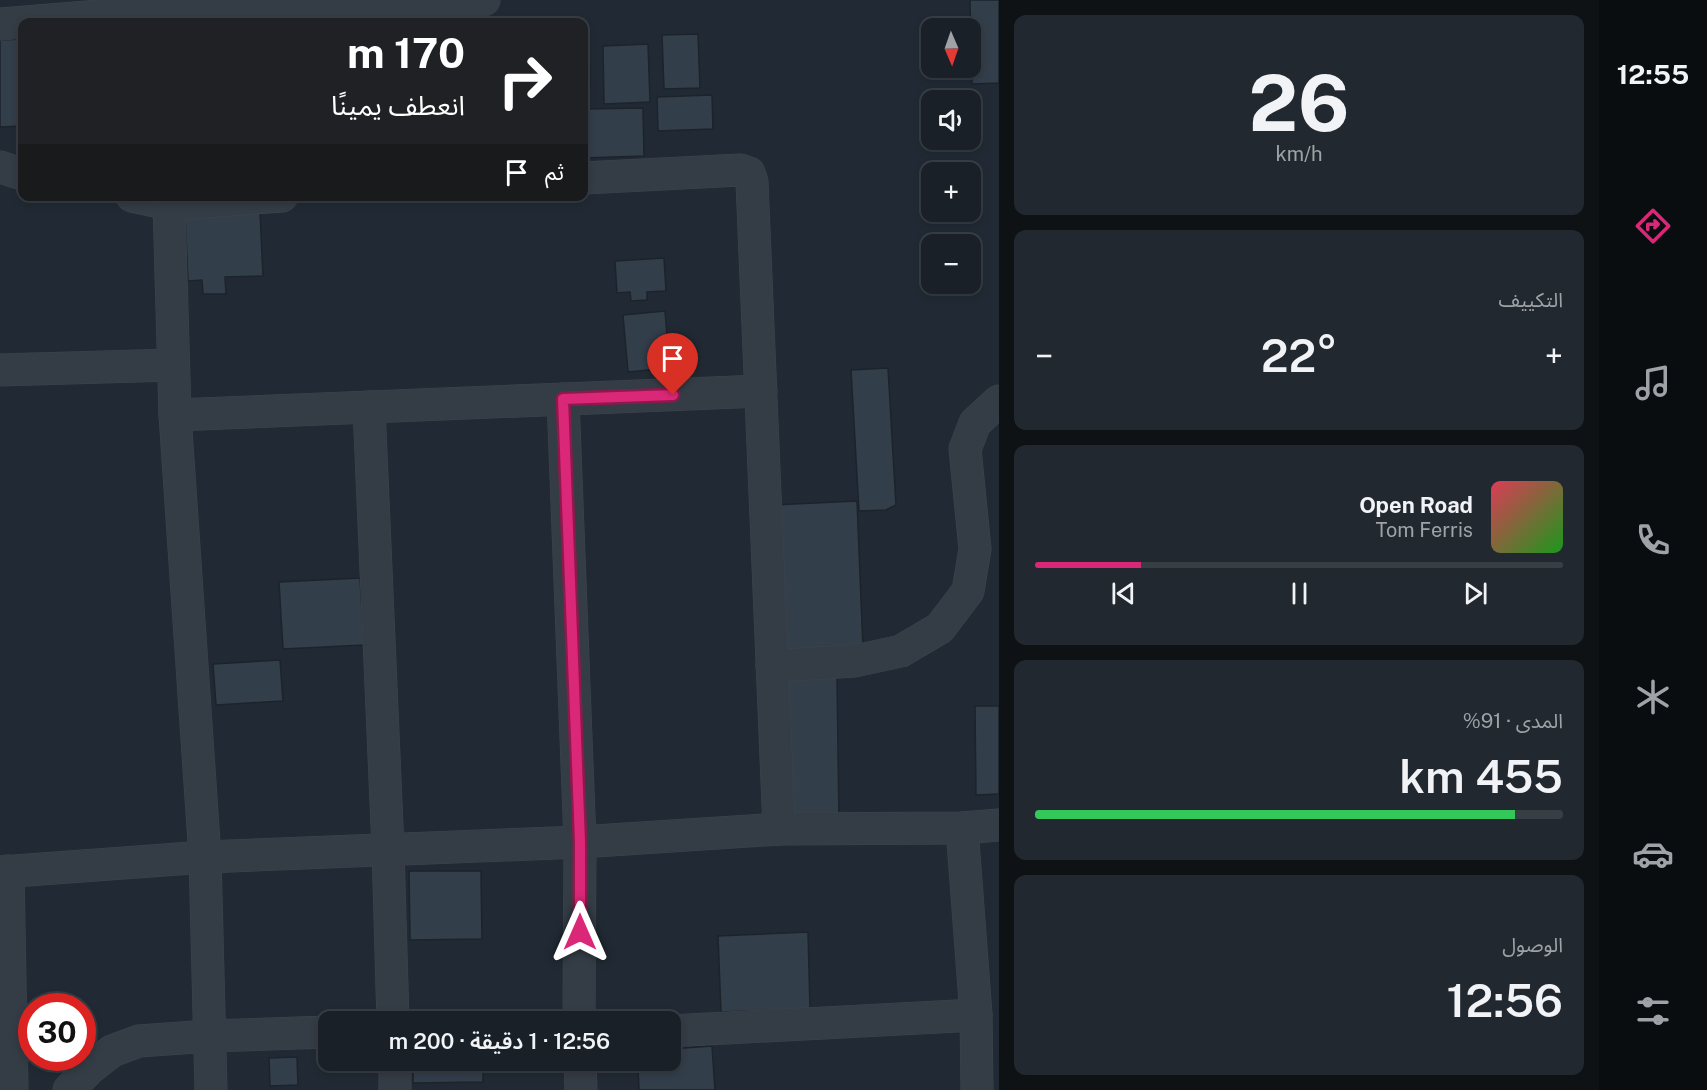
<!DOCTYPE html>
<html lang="ar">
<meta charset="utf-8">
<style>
:root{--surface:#192027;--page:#22282f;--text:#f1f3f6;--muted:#9fa3a7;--line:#373e44;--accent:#db2777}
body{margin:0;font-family:"Public Sans","Noto Sans Arabic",sans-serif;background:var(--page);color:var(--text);direction:rtl;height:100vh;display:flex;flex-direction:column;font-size:22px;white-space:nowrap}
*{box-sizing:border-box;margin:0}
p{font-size:20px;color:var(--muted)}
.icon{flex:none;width:33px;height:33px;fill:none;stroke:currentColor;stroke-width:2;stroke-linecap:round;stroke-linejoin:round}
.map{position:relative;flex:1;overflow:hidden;direction:ltr}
.details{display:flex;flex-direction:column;gap:15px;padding:15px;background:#0e1215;width:600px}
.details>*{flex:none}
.banner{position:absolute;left:18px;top:18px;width:570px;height:183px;border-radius:12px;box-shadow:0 3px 9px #0003,0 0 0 2px var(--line);direction:rtl;background:#202124;color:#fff;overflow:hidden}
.needle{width:39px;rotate:178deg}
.tools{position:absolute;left:921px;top:18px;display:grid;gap:12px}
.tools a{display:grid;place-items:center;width:60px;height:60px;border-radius:12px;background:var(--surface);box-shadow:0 3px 9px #0003,0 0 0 2px var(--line);font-size:30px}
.speed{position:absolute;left:18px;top:993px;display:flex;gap:12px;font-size:30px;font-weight:700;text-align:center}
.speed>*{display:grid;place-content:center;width:78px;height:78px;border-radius:50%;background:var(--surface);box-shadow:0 3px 9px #0003,0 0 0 2px var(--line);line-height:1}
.speed .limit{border:9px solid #d22;background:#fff;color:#111}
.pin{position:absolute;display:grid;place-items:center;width:51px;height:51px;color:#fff;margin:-62px -26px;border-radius:50% 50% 50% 0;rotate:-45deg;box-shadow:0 0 6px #0007}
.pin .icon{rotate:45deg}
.me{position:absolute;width:66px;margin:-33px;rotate:0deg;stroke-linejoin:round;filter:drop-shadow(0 0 4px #0008)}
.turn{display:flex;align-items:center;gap:21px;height:126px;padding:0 24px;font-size:27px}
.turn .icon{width:78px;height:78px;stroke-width:2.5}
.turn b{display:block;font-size:42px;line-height:51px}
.then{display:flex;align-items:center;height:57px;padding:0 24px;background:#0003;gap:12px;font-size:22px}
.big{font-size:45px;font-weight:600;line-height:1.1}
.details .card{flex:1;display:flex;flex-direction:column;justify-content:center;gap:9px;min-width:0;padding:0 21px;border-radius:12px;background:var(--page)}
.details .dial{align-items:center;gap:0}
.dial b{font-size:78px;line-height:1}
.song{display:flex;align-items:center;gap:18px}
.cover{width:72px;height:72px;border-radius:9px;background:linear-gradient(135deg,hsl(350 70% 55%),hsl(120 70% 35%))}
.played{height:6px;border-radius:3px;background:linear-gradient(90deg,var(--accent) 20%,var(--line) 20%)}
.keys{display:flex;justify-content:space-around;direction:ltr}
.heat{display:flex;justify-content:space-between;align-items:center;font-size:33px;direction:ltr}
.charge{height:9px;border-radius:4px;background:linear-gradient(90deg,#34c759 91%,var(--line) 0)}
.trip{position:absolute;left:318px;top:1011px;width:363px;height:60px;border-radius:12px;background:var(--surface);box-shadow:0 3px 9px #0003,0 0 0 2px var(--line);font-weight:600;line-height:60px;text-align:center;direction:rtl}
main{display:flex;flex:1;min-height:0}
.tab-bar{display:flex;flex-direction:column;width:108px;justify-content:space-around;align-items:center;background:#0a0d10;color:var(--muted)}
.tab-bar .icon{width:42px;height:42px}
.tab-bar .on{color:var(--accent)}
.tab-bar b{font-size:27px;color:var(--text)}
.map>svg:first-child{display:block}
.building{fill:#333e4b;stroke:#1c232b;stroke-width:1.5}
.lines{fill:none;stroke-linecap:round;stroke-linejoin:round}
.minor-casing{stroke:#3e454e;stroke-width:33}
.minor{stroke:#343c45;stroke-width:32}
.route-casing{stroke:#8e194d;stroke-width:15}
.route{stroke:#db2777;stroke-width:10}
</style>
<main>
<nav class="tab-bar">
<b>12:55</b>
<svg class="icon on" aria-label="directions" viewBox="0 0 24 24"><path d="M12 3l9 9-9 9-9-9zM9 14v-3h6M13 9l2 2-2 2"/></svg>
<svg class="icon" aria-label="music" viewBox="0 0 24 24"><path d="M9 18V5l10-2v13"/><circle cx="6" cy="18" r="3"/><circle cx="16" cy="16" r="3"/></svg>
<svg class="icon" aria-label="phone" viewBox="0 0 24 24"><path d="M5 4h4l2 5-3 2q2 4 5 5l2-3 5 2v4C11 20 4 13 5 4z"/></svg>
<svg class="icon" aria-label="climate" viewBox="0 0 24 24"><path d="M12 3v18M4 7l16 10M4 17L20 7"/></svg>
<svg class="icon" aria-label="car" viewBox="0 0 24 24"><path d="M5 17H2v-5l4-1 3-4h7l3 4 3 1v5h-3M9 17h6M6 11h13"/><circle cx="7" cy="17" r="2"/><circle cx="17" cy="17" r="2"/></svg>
<svg class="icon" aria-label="filters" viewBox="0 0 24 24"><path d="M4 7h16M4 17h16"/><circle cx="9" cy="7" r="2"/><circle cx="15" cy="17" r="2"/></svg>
</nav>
<section class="details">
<div class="card dial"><b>26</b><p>km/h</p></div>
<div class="card"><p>التكييف</p>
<div class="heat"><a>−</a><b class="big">22°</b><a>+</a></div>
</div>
<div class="card">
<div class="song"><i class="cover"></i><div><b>Open Road</b><p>Tom Ferris</p></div></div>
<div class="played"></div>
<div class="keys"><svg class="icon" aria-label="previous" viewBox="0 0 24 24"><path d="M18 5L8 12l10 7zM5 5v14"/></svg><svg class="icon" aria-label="pause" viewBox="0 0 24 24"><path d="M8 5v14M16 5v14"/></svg><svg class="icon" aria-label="next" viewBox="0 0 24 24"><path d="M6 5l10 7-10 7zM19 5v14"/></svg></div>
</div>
<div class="card"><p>المدى · 91%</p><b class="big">455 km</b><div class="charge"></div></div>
<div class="card"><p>الوصول</p><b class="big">12:56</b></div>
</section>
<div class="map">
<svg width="999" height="1090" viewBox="0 0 999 1090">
<rect width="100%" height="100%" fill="#212a34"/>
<g class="building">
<path d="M970,0H999V83L972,84Z"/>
<path d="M698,34L700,88L664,89L662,35Z"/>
<path d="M22,39V126L0,127V40Z"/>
<path d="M648,44L650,102L604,104L603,46Z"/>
<path d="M584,48H589L590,87L584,88Z"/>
<path d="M712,95L713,129L658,131L657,97Z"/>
<path d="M643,108L644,156L584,158V109Z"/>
<path d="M260,212L263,276L225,277L226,294H203L202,280L188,281L185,215Z"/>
<path d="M664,258L666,291L647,292V300L631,301L630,292L617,293L615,261Z"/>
<path d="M665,311L669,358L658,359L659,369L628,372L623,315Z"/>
<path d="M888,368L896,505L886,510L859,511L851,370Z"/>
<path d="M857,501L863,648L778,651L773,505Z"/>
<path d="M360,578L364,645L283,649L279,582Z"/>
<path d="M280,660L283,701L216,705L213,664Z"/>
<path d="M837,677L839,821L790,822L788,678Z"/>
<path d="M975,706H999V794L976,795Z"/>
<path d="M409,871H481L482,939L410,940Z"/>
<path d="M808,932L810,1009L721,1012L718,936Z"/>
<path d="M483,1011V1022H412V1012Z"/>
<path d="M712,1046L715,1090H639L638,1068L649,1064V1060H670V1049Z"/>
<path d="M297,1057L298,1085L270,1086L269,1058Z"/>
<path d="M413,1060H483V1082L413,1083Z"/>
</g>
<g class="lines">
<g class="minor-casing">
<g id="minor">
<path d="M0,24L160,11L484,0"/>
<path d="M0,167L22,174"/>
<path d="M584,178L740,170L749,173L752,182L779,829"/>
<path d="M132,196L169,204"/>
<path d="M0,370L172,365"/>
<path d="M563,399L580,842L579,1022"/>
<path d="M369,407L388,849L393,1022"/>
<path d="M175,415L761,391"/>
<path d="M772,666L855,661L901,651L940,628L968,591L975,549L965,449L975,423L999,401"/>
<path d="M962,828L976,1015L977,1090"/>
<path d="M8,871L12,1090"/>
<path d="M0,872L205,857L580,842L779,829L962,828L999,825"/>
<path d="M670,1031L976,1015"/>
<path d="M395,1060V1090"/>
<path d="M580,1060L581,1090"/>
<path d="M69,1090L89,1069L112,1051L139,1041L209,1036L328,1032"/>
<path d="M211,1090L205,857L175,415L169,204L282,196"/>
</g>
</g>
<use href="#minor" class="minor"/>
</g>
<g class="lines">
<g class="route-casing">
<path id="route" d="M580,932V842L563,399L673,395"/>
</g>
<use href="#route" class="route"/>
</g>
</svg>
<div class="tools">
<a><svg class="needle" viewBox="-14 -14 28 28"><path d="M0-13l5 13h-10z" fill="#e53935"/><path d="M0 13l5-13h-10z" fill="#9fa3a7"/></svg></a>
<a><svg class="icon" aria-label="sound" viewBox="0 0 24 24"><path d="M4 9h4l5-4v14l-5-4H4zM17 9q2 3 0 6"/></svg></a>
<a>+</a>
<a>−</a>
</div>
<div class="speed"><div class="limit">30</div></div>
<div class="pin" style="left:673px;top:395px;background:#d93025"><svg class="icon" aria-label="arrive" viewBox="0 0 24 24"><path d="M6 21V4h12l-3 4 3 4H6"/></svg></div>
<svg class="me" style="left:580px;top:932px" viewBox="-20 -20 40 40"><path d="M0-17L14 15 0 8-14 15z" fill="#db2777" stroke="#fff" stroke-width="4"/></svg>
<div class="trip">12:56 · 1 دقيقة · 200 m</div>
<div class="banner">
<div class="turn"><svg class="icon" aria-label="right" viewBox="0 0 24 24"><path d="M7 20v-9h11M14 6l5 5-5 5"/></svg><div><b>170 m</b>انعطف يمينًا</div></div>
<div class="then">ثم<svg class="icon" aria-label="arrive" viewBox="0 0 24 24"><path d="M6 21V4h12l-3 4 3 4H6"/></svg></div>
</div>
</div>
</main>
